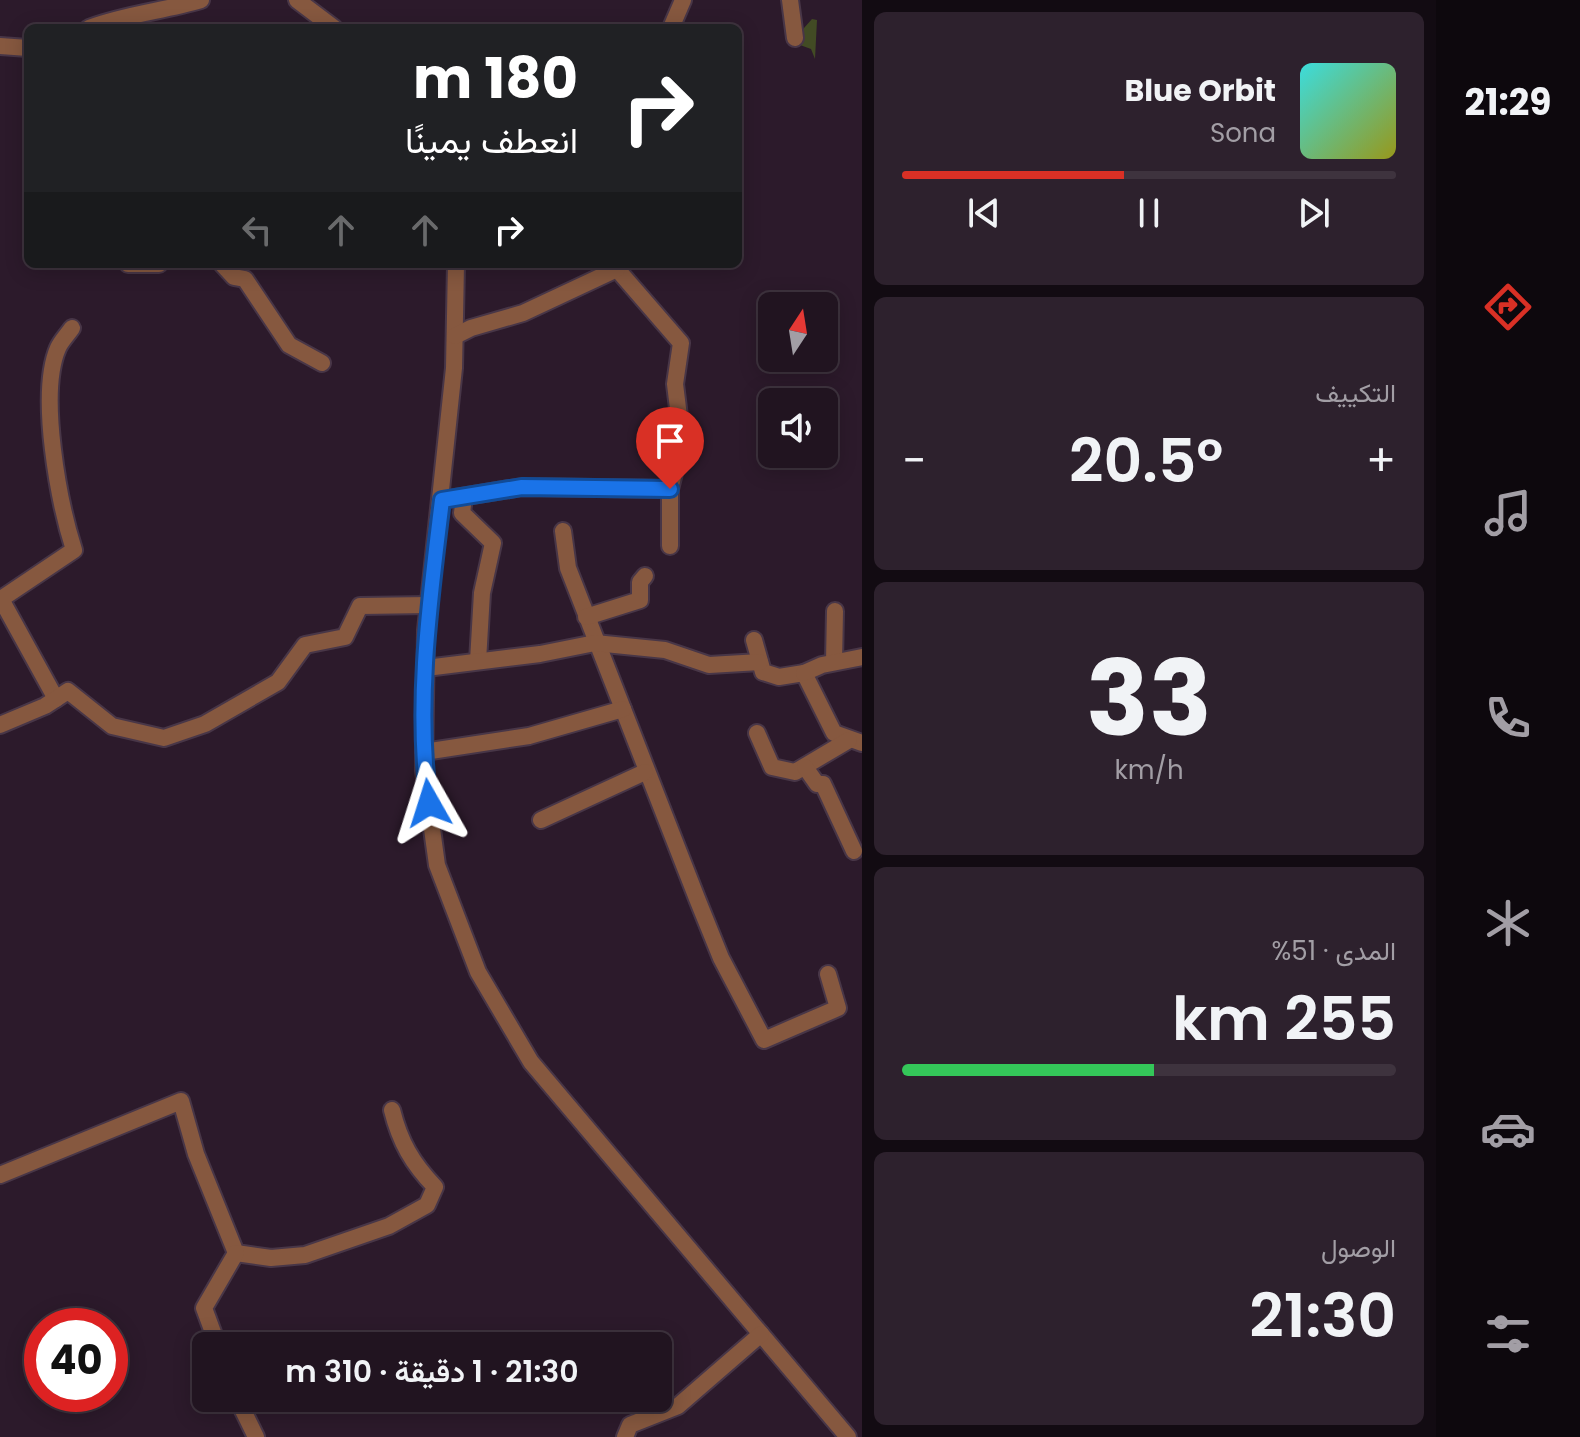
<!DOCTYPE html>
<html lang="ar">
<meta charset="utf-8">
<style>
:root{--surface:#211420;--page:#2d212d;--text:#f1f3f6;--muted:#a29ea5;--line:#3e333e;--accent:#d93025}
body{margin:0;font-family:Poppins,Vazirmatn,sans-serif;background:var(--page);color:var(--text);direction:rtl;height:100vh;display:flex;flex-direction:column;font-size:30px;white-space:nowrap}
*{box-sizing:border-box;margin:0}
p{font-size:26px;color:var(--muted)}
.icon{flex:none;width:44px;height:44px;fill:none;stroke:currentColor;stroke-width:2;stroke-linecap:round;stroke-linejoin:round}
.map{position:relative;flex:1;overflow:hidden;direction:ltr}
.drawer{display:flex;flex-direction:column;gap:12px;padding:12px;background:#120b12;width:574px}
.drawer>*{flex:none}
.banner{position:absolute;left:24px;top:24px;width:718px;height:244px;border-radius:12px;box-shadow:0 4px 20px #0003,0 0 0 2px var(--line);direction:rtl;background:#202124;color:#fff;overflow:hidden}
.needle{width:52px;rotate:12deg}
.tools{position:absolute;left:758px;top:292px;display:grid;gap:16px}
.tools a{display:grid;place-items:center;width:80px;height:80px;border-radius:12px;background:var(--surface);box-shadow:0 4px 20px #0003,0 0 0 2px var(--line);font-size:40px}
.speed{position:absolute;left:24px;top:1308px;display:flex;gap:16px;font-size:40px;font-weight:700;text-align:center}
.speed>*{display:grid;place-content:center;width:104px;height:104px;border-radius:50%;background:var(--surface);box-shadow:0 4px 20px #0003,0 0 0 2px var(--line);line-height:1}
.speed .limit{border:12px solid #d22;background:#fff;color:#111}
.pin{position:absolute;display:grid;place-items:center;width:68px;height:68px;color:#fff;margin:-82px -34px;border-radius:50% 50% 50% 0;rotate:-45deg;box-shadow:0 0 8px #0007}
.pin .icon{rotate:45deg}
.me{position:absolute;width:88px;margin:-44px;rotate:354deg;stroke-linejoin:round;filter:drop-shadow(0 0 6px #0008)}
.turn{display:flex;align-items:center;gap:28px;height:168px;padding:0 32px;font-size:36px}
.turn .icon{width:104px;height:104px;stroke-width:2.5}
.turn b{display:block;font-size:56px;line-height:68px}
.lanes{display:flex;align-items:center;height:76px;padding:0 32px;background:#0003;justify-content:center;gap:40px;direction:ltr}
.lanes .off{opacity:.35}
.big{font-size:60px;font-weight:600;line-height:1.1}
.drawer .card{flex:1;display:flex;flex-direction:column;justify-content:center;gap:12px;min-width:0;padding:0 28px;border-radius:12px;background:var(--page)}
.drawer .dial{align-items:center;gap:0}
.dial b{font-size:104px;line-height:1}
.song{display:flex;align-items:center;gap:24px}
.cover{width:96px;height:96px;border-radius:12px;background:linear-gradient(135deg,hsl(180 70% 55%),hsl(60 70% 35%))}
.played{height:8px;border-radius:4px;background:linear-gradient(90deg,var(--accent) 45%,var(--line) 45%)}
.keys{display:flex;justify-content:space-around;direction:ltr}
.heat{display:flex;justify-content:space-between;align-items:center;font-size:44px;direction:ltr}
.charge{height:12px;border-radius:6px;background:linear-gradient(90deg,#34c759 51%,var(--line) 0)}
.trip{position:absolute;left:192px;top:1332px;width:480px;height:80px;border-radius:12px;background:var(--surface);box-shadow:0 4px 20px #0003,0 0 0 2px var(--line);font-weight:600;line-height:80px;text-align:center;direction:rtl}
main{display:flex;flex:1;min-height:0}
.tab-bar{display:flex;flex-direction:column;width:144px;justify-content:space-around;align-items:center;background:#0d080d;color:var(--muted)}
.tab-bar .icon{width:56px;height:56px}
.tab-bar .on{color:var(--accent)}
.tab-bar b{font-size:36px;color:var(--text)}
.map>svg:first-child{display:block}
.green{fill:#424b24}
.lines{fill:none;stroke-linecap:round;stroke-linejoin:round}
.minor-casing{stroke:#483647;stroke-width:20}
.minor{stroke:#86583f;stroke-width:16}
.route-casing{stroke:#114b97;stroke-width:20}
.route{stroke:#1a73e8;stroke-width:14}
</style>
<main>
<nav class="tab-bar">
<b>21:29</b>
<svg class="icon on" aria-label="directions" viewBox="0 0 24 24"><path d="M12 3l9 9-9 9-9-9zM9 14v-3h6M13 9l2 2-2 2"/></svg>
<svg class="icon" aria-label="music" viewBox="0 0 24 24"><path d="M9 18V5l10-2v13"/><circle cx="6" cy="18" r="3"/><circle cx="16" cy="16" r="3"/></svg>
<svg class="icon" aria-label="phone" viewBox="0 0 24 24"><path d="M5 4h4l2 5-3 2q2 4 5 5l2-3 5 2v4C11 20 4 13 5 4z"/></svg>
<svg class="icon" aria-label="climate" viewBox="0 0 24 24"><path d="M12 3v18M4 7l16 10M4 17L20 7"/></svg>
<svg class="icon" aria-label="car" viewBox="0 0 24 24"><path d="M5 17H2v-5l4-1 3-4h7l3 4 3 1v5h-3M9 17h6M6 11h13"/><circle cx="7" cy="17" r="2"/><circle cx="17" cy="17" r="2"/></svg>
<svg class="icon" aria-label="filters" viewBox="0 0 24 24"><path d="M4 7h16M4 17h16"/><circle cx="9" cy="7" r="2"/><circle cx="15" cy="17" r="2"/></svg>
</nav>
<section class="drawer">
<div class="card">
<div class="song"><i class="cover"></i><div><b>Blue Orbit</b><p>Sona</p></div></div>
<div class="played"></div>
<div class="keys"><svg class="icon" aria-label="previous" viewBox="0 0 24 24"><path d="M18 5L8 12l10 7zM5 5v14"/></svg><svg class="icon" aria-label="pause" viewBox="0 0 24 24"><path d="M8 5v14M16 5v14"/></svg><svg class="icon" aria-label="next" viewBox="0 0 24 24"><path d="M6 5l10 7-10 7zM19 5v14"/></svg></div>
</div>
<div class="card"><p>التكييف</p>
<div class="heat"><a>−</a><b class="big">20.5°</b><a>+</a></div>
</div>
<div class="card dial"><b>33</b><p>km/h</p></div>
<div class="card"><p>المدى · 51%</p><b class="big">255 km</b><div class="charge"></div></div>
<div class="card"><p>الوصول</p><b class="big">21:30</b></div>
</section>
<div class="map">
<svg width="862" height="1437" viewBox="0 0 862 1437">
<rect width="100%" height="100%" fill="#2c1a2b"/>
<path class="green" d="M812,19L817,20L815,59L811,49L800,45L804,28Z"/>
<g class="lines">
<g class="minor-casing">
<g id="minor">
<path d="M297,0L334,28"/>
<path d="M790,0L795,38"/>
<path d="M89,28C126,14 164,11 201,0"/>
<path d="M671,28L683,0"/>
<path d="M0,46L28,48"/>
<path d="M128,264H159"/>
<path d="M222,264L234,277L245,279L289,345L322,363"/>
<path d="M456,264L454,368L426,630L424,771L437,865L478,972L531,1062L848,1437"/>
<path d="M617,264V269L681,343L675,384L682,441L670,489V546"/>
<path d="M455,336L471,328L523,313L617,269"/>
<path d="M464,497L462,513L493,543L482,593L478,661"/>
<path d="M442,500L522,487L670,489"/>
<path d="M563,531L568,568L698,901L721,958L764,1040L838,1008L828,974"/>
<path d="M586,617L640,600V582L645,576"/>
<path d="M754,640L763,672L779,677L804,673L834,733L862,743"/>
<path d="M834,662L835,611"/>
<path d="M426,668L540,654L595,643L665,650L709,665L760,662"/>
<path d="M804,673L822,665L862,657"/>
<path d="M56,699L1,599L74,550C59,503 38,394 58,348C61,341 68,334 72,328"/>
<path d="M0,725L45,706L68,691L112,726L164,738L205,724L278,682L305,645L345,637L360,606L429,605"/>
<path d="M757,733L772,767L795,772L849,740"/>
<path d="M424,752L529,736L623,709"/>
<path d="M805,767L817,784H823L854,851"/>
<path d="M541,820L645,772"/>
<path d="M0,1175L181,1101L196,1154L236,1253L271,1258L305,1255L389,1226L427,1205L435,1187C412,1163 400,1142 392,1110"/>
<path d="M218,1346L204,1308L236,1253"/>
<path d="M237,1398L256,1437"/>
<path d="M625,1437L630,1425L678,1406L761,1334"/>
</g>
</g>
<use href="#minor" class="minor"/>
</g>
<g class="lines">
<g class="route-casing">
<path id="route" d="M429,803C415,703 430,599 442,500L522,487L670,489"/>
</g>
<use href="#route" class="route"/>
</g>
</svg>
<div class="tools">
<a><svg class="needle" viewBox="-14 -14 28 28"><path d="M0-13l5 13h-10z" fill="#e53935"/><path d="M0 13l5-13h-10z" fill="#a29ea5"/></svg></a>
<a><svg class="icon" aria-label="sound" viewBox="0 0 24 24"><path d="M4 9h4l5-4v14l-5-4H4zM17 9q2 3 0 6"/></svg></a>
</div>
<div class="speed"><div class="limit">40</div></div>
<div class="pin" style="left:670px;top:489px;background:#d93025"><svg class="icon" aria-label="arrive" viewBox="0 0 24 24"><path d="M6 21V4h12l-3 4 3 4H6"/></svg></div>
<svg class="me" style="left:429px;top:803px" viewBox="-20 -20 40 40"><path d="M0-17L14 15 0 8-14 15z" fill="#1a73e8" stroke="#fff" stroke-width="4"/></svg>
<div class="trip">21:30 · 1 دقيقة · 310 m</div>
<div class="banner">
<div class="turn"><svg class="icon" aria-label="right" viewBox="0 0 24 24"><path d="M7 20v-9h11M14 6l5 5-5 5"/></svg><div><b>180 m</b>انعطف يمينًا</div></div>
<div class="lanes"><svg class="icon off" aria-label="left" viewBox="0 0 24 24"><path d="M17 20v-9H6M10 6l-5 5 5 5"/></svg><svg class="icon off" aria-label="ahead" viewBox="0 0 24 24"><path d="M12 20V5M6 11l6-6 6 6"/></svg><svg class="icon off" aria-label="ahead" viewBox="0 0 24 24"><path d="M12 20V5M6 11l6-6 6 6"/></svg><svg class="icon" aria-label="right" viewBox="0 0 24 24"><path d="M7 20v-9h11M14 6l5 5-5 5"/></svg></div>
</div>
</div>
</main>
